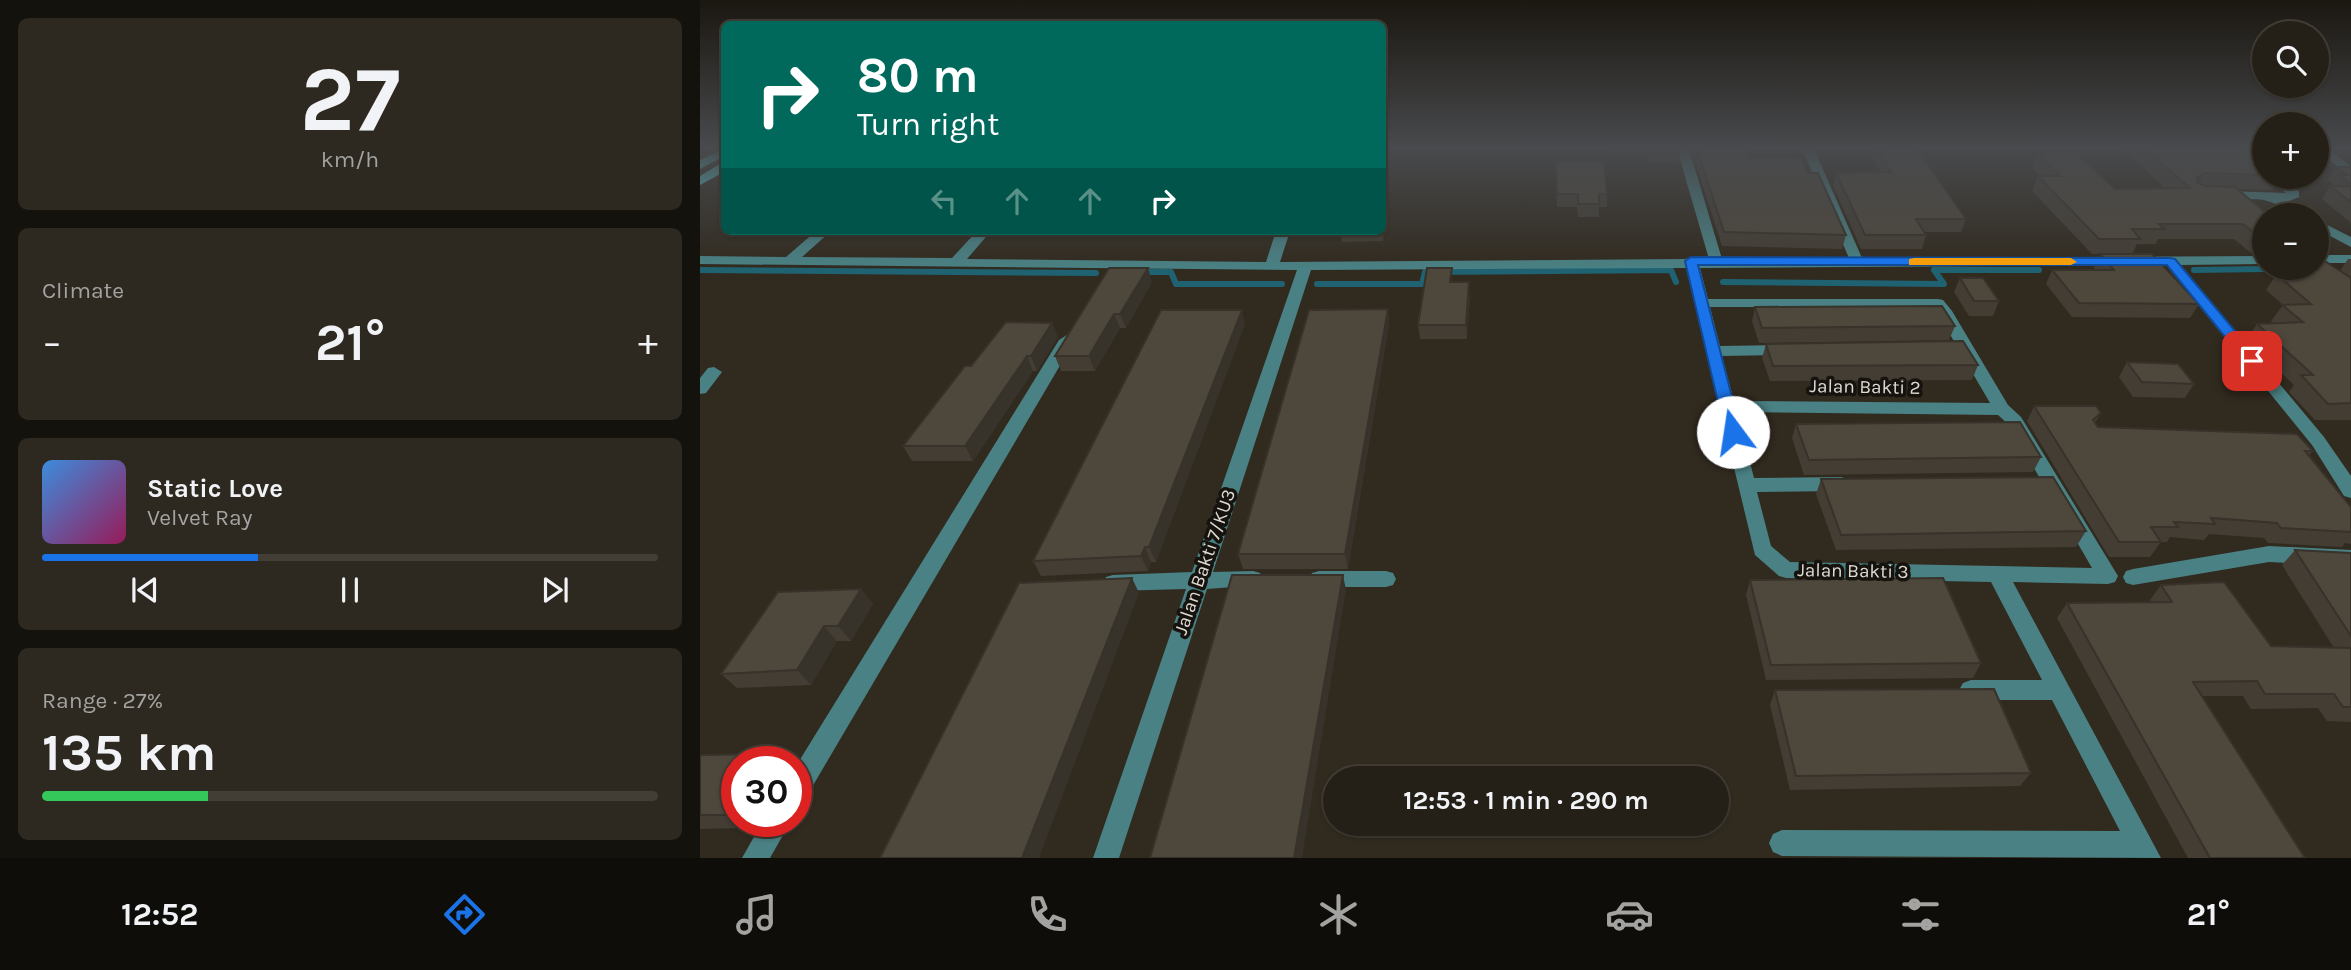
<!DOCTYPE html>
<meta charset="utf-8">
<style>
:root{--surface:#252017;--page:#2d2820;--text:#f1f3f6;--muted:#a3a3a1;--line:#423e36;--accent:#1a73e8}
body{margin:0;font-family:Karla,sans-serif;background:var(--page);color:var(--text);height:100vh;display:flex;flex-direction:column;font-size:26px;white-space:nowrap}
*{box-sizing:border-box;margin:0}
p{font-size:23px;color:var(--muted)}
.icon{flex:none;width:38px;height:38px;fill:none;stroke:currentColor;stroke-width:2;stroke-linecap:round;stroke-linejoin:round}
.map{position:relative;flex:1;overflow:hidden}
.panel{display:flex;flex-direction:column;gap:18px;padding:18px;background:#14120d;width:700px}
.panel>*{flex:none}
.top-card{position:absolute;left:21px;top:21px;width:665px;height:214px;border-radius:10px;box-shadow:0 2px 5px #0004,0 0 0 2px var(--line);background:#00695c;color:#fff;overflow:hidden}
.buttons{position:absolute;left:1552px;top:21px;display:grid;gap:14px}
.buttons a{display:grid;place-items:center;width:77px;height:77px;border-radius:50%;background:var(--surface);box-shadow:0 2px 5px #0004,0 0 0 2px var(--line);font-size:35px}
.speed{position:absolute;left:21px;top:746px;display:flex;gap:14px;font-size:35px;font-weight:700;text-align:center}
.speed>*{display:grid;place-content:center;width:91px;height:91px;border-radius:50%;background:var(--surface);box-shadow:0 2px 5px #0004,0 0 0 2px var(--line);line-height:1}
.speed .limit{border:10px solid #d22;background:#fff;color:#111}
.pin{position:absolute;display:grid;place-items:center;width:60px;height:60px;color:#fff;margin:-30px;border-radius:14px;box-shadow:0 4px 10px #0006}
.me{position:absolute;width:77px;margin:-38px;rotate:346deg;stroke-linejoin:round;filter:drop-shadow(0 0 5px #0008)}
.turn{display:flex;align-items:center;gap:24px;height:147px;padding:0 21px;font-size:32px}
.turn .icon{width:91px;height:91px;stroke-width:2.5}
.turn b{display:block;font-size:49px;line-height:60px}
.lanes{display:flex;align-items:center;height:66px;padding:0 21px;background:#0003;justify-content:center;gap:35px;direction:ltr}
.lanes .off{opacity:.35}
.big{font-size:52px;font-weight:700;line-height:1.1}
.panel .tile{flex:1;display:flex;flex-direction:column;justify-content:center;gap:10px;min-width:0;padding:0 24px;border-radius:10px;background:var(--page)}
.panel .dial{align-items:center;gap:0}
.dial b{font-size:91px;line-height:1}
.song{display:flex;align-items:center;gap:21px}
.cover{width:84px;height:84px;border-radius:10px;background:linear-gradient(135deg,hsl(210 70% 55%),hsl(330 70% 35%))}
.played{height:7px;border-radius:4px;background:linear-gradient(90deg,var(--accent) 35%,var(--line) 35%)}
.keys{display:flex;justify-content:space-around;direction:ltr}
.heat{display:flex;justify-content:space-between;align-items:center;font-size:38px;direction:ltr}
.charge{height:10px;border-radius:5px;background:linear-gradient(90deg,#34c759 27%,var(--line) 0)}
.trip{position:absolute;left:623px;top:766px;width:406px;height:70px;border-radius:35px;background:var(--surface);box-shadow:0 2px 5px #0004,0 0 0 2px var(--line);font-weight:700;line-height:70px;text-align:center}
.tab-bar{display:flex;height:112px;justify-content:space-around;align-items:center;background:#0f0d09;color:var(--muted)}
.tab-bar .icon{width:49px;height:49px}
.tab-bar .on{color:var(--accent)}
.tab-bar b{font-size:32px;color:var(--text)}
main{display:flex;flex:1;min-height:0}
.map>svg:first-child{display:block}
.lines{fill:none;stroke-linecap:round;stroke-linejoin:round}
.stream{stroke:#1f6272;stroke-width:6}
.minor{fill:#4a8184;fill-rule:evenodd}
.major{fill:#59d7de;fill-rule:evenodd}
.wall{fill:#433d34}
.shaded-wall{fill:#37322a}
.building{fill:#4e473c;stroke:#37322a;stroke-width:2}
.route{fill:#1a73e8;stroke:#114b97;stroke-width:2}
.slow{fill:#f59e0b}
.labels{text-anchor:middle;dominant-baseline:central;stroke-width:7;stroke-linejoin:round;paint-order:stroke}
.street-label{font-size:19px;fill:#ded9d3;stroke:#16130e}
</style>
<main>
<section class="panel">
<div class="tile dial"><b>27</b><p>km/h</p></div>
<div class="tile"><p>Climate</p>
<div class="heat"><a>−</a><b class="big">21°</b><a>+</a></div>
</div>
<div class="tile">
<div class="song"><i class="cover"></i><div><b>Static Love</b><p>Velvet Ray</p></div></div>
<div class="played"></div>
<div class="keys"><svg class="icon" aria-label="previous" viewBox="0 0 24 24"><path d="M18 5L8 12l10 7zM5 5v14"/></svg><svg class="icon" aria-label="pause" viewBox="0 0 24 24"><path d="M8 5v14M16 5v14"/></svg><svg class="icon" aria-label="next" viewBox="0 0 24 24"><path d="M6 5l10 7-10 7zM19 5v14"/></svg></div>
</div>
<div class="tile"><p>Range · 27%</p><b class="big">135 km</b><div class="charge"></div></div>
</section>
<div class="map">
<svg width="1651" height="858" viewBox="0 0 1651 858">
<rect width="100%" height="100%" fill="#312a1f"/>
<g class="lines">
<g class="stream">
<path d="M0,270L396,273"/>
<path d="M1234,270H1339"/>
<path d="M1494,270L1566,269"/>
<path d="M439,272H471L476,284H582"/>
<path d="M1023,282L1244,284L1234,270"/>
<path d="M617,284H722L725,272L971,270L976,282"/>
</g>
<g class="minor">
<path d="M977,149H989L1022,259L1149,258L1102,149H1114L1162,258L1564,256V264L1480,265L1624,437L1651,476V498L1644,496L1612,445L1466,265L1000,268L1008,299H1238L1243,300L1252,311L1308,405L1321,417L1418,576L1415,582L1408,584L1313,582L1461,858L1082,856L1073,852L1069,843L1073,834L1082,830L1420,831L1352,700H1271L1263,697L1259,690L1263,683L1271,680H1342L1291,582L1086,578L1079,576L1055,555L986,268L611,270L513,572L553,571L560,573L563,579L560,585L507,589L419,858H393L486,589L413,591L406,589L403,583L406,577L413,575L492,572L597,270L0,264V256L86,257L116,231H131L102,257L252,258L277,231H291L267,259L566,262L576,231H590L580,262L985,259L991,257L1009,259ZM1010,307H1234L1290,403L1034,401L1022,356L1085,355L1093,350L1085,345L1020,346ZM1037,412L1298,415L1309,425L1392,568L1090,562L1071,546L1057,492L1141,491L1148,489L1150,484L1148,479L1141,477L1054,478Z"/>
<path d="M1629,149L1651,167V177L1617,150Z"/>
<path d="M1566,177H1579L1599,191V197L1587,202L1608,215C1585,215 1586,206 1567,201C1552,196 1531,205 1519,195L1525,191L1586,193Z"/>
<path d="M1617,220L1651,237V247L1617,229Z"/>
<rect x="1617" y="255" width="34" height="8"/>
<path d="M367,335L375,340L105,799L96,802V766L359,340Z"/>
<path d="M14,367L22,372L6,393L0,394V378L8,368Z"/>
<path d="M1569,546L1651,550V566L1569,562L1433,585L1426,583L1423,577L1426,571L1433,569Z"/>
<path d="M619,571H686L693,573L696,579L693,585L686,587H619L612,585L609,579L612,573Z"/>
<path d="M63,821H91L70,858H42Z"/>
</g>
<g class="major">
<path d="M24,149V156L0,169V160Z"/>
<path d="M20,164H24V172L0,185V176Z"/>
</g>
</g>
<g class="wall">
<path d="M682,149H700V151L682,152Z"/>
<path d="M910,149H980V150L978,163L947,162V154L910,153Z"/>
<path d="M991,149H1045L1048,157L1108,173L1146,235L1142,249L1022,246Z"/>
<path d="M1173,149H1217L1266,219L1261,232H1225L1226,235L1222,249H1161L1133,185L1136,173L1180,172L1171,155Z"/>
<path d="M1423,149H1546L1564,175V177H1580L1572,190L1537,189L1564,215V254L1551,253L1534,239H1458L1456,244H1437L1432,254H1392L1332,191L1338,176H1340L1332,168L1337,154L1415,189H1466Z"/>
<path d="M856,161L907,194V207H899V217H878L877,207H857Z"/>
<path d="M1636,167H1651V223L1622,199L1630,186H1632L1633,184L1628,180Z"/>
<path d="M687,221L683,241L642,242L640,231H682Z"/>
<path d="M1400,254L1499,304L1490,318L1372,317L1346,284L1352,270H1395L1394,268Z"/>
<path d="M1648,259H1651V420H1615L1589,392L1594,385L1546,340L1557,324L1574,323L1571,321L1583,305L1566,290L1576,275L1567,268H1617L1640,271Z"/>
<path d="M1260,278L1299,301L1293,316H1269L1254,292Z"/>
<path d="M452,282L426,328H420L395,371H361L355,356Z"/>
<path d="M753,282L770,296L767,339H720L718,325Z"/>
<path d="M1055,307L1255,326L1249,340L1059,343L1052,321Z"/>
<path d="M688,309L689,324L648,569H543L538,554Z"/>
<path d="M352,323L358,337L337,371H333L273,461H212L203,446Z"/>
<path d="M545,324L456,562H451L448,571L341,576L333,561Z"/>
<path d="M1066,344L1278,365L1272,380L1070,381L1062,358Z"/>
<path d="M1427,362L1494,384L1485,398L1433,397L1419,377Z"/>
<path d="M1334,406L1401,413L1395,423L1398,427L1613,451L1609,455L1651,507V544L1645,543L1642,547L1568,543L1564,538L1509,534L1504,540L1470,537L1467,542H1461L1450,557H1409L1327,421Z"/>
<path d="M1096,424L1341,457L1333,472L1104,475L1092,438Z"/>
<path d="M1121,479L1386,531L1376,547L1136,550L1116,494Z"/>
<path d="M1595,550L1651,553V722L1627,721L1618,708L1551,709L1543,696H1502L1605,858H1488L1357,618L1367,603L1451,602L1450,600L1461,585L1571,646L1634,648L1582,565Z"/>
<path d="M1050,580L1281,663L1273,678L1066,680L1046,595Z"/>
<path d="M161,589L173,604L151,641H137L111,685L37,688L21,674Z"/>
<path d="M1075,690L1331,773L1320,786L1090,790L1070,705Z"/>
<path d="M0,755L37,761V821H47L42,828L0,829Z"/>
</g>
<g class="shaded-wall">
<path d="M1505,173L1497,187V177Z"/>
<path d="M686,207L687,221L683,241L682,231Z"/>
<path d="M448,268L452,282L426,328L420,314Z"/>
<path d="M769,282L770,296L767,339L766,325Z"/>
<path d="M688,309L689,324L648,569L645,554Z"/>
<path d="M542,310L545,324L456,562L449,547Z"/>
<path d="M414,314L420,328L395,371L389,356Z"/>
<path d="M352,323L358,337L337,371L331,356Z"/>
<path d="M327,356L333,371L273,461L265,446Z"/>
<path d="M445,547L451,562L448,571L441,556Z"/>
<path d="M643,575L646,590L602,858H594Z"/>
<path d="M432,578L439,593L339,858H322Z"/>
<path d="M161,589L173,604L151,641L138,626Z"/>
<path d="M124,626L137,641L111,685L97,670Z"/>
<path d="M72,754L80,761H67Z"/>
<path d="M37,797V821H47L42,828L25,815Z"/>
</g>
<g class="building">
<path d="M948,149H980V150Z"/>
<path d="M997,149H1045L1048,157L1102,158L1108,173H1118L1146,235L1024,232Z"/>
<path d="M1178,149H1217L1266,219H1216L1226,235H1165L1136,173L1191,172Z"/>
<path d="M1445,149H1546L1564,163V175L1505,173L1497,177V182L1505,186L1535,187L1568,215H1564V238H1560L1543,224H1459L1464,229H1432L1440,239H1399L1338,176H1360L1337,154L1376,153L1415,189L1490,188Z"/>
<path d="M856,161L904,162L907,194H899V204H878V194H857Z"/>
<path d="M1636,167H1651V184L1639,175H1647Z"/>
<path d="M1630,186H1651V202Z"/>
<path d="M682,207H686L682,222Z"/>
<path d="M1400,254H1452L1499,304L1379,303L1352,270H1414Z"/>
<path d="M1617,256L1651,278V403L1628,404L1601,375H1613L1557,324L1603,322L1582,305L1611,304L1576,274H1602L1595,268H1617Z"/>
<path d="M409,268H448L420,314H414L389,356H355Z"/>
<path d="M727,268H752L750,282H769L766,325H718Z"/>
<path d="M1260,278H1283L1299,301H1274Z"/>
<path d="M1242,306L1255,326L1062,328L1055,307Z"/>
<path d="M688,309L645,554H538L609,310Z"/>
<path d="M461,310H542L449,547H445L441,556L333,561Z"/>
<path d="M306,322L352,323L331,356H327L265,446H203L265,366H271Z"/>
<path d="M1263,341L1278,365L1073,366L1066,344Z"/>
<path d="M1427,362L1478,364L1494,384L1442,382Z"/>
<path d="M1334,406H1396L1401,413L1393,420L1398,427L1597,434L1613,451H1605L1651,507V532L1581,528L1577,523L1511,518L1515,524L1474,522L1478,527H1451L1461,542H1419Z"/>
<path d="M1320,422L1341,457L1109,460L1096,424Z"/>
<path d="M1353,477L1386,531L1141,535L1121,479Z"/>
<path d="M1595,550L1651,553V636Z"/>
<path d="M532,575H643L594,858H450Z"/>
<path d="M432,578L322,858H180L319,583Z"/>
<path d="M1243,578L1281,663L1071,665L1050,580Z"/>
<path d="M1524,582L1571,646L1651,648V707H1643L1634,694H1565L1557,681L1493,682L1605,858H1510L1367,603L1472,602L1461,585Z"/>
<path d="M161,589L138,626H124L97,670L21,674L78,592Z"/>
<path d="M1294,689L1331,773L1096,776L1075,690Z"/>
<path d="M72,754L67,761H37V797L25,815H0V755Z"/>
</g>
<linearGradient id="sky" x2="0" y2="1"><stop stop-color="#1b1711"/><stop offset="0.55" stop-color="#484a4d"/><stop offset="1" stop-color="#484a4d" stop-opacity="0"/></linearGradient>
<rect width="1651" height="269" fill="url(#sky)"/>
<path class="route" d="M991,257L1470,258L1475,259L1560,361L1557,364H1547L1467,265H998L1041,432L1033,438L1025,432L985,261Z"/>
<path class="slow" d="M1214,258H1371L1377,262L1371,265H1209V259Z"/>
<g class="labels">
<g class="street-label">
<text transform="translate(1165 387) rotate(1)">Jalan Bakti 2</text>
<text transform="translate(505 562) rotate(-71)">Jalan Bakti 7/KU3</text>
<text transform="translate(1153 571) rotate(1)">Jalan Bakti 3</text>
</g>
</g>
</svg>
<div class="buttons">
<a><svg class="icon" aria-label="search" viewBox="0 0 24 24"><circle cx="10" cy="10" r="6"/><path d="M15 15l6 6"/></svg></a>
<a>+</a>
<a>−</a>
</div>
<div class="speed"><div class="limit">30</div></div>
<div class="pin" style="left:1552px;top:361px;background:#d93025"><svg class="icon" aria-label="arrive" viewBox="0 0 24 24"><path d="M6 21V4h12l-3 4 3 4H6"/></svg></div>
<svg class="me" style="left:1033px;top:432px" viewBox="-20 -20 40 40"><circle r="19" fill="#fff"/><path d="M0-13L10 11 0 6-10 11z" fill="#1a73e8"/></svg>
<div class="trip">12:53 · 1 min · 290 m</div>
<div class="top-card">
<div class="turn"><svg class="icon" aria-label="right" viewBox="0 0 24 24"><path d="M7 20v-9h11M14 6l5 5-5 5"/></svg><div><b>80 m</b>Turn right</div></div>
<div class="lanes"><svg class="icon off" aria-label="left" viewBox="0 0 24 24"><path d="M17 20v-9H6M10 6l-5 5 5 5"/></svg><svg class="icon off" aria-label="ahead" viewBox="0 0 24 24"><path d="M12 20V5M6 11l6-6 6 6"/></svg><svg class="icon off" aria-label="ahead" viewBox="0 0 24 24"><path d="M12 20V5M6 11l6-6 6 6"/></svg><svg class="icon" aria-label="right" viewBox="0 0 24 24"><path d="M7 20v-9h11M14 6l5 5-5 5"/></svg></div>
</div>
</div>
</main>
<nav class="tab-bar">
<b>12:52</b>
<svg class="icon on" aria-label="directions" viewBox="0 0 24 24"><path d="M12 3l9 9-9 9-9-9zM9 14v-3h6M13 9l2 2-2 2"/></svg>
<svg class="icon" aria-label="music" viewBox="0 0 24 24"><path d="M9 18V5l10-2v13"/><circle cx="6" cy="18" r="3"/><circle cx="16" cy="16" r="3"/></svg>
<svg class="icon" aria-label="phone" viewBox="0 0 24 24"><path d="M5 4h4l2 5-3 2q2 4 5 5l2-3 5 2v4C11 20 4 13 5 4z"/></svg>
<svg class="icon" aria-label="climate" viewBox="0 0 24 24"><path d="M12 3v18M4 7l16 10M4 17L20 7"/></svg>
<svg class="icon" aria-label="car" viewBox="0 0 24 24"><path d="M5 17H2v-5l4-1 3-4h7l3 4 3 1v5h-3M9 17h6M6 11h13"/><circle cx="7" cy="17" r="2"/><circle cx="17" cy="17" r="2"/></svg>
<svg class="icon" aria-label="filters" viewBox="0 0 24 24"><path d="M4 7h16M4 17h16"/><circle cx="9" cy="7" r="2"/><circle cx="15" cy="17" r="2"/></svg>
<b>21°</b>
</nav>
